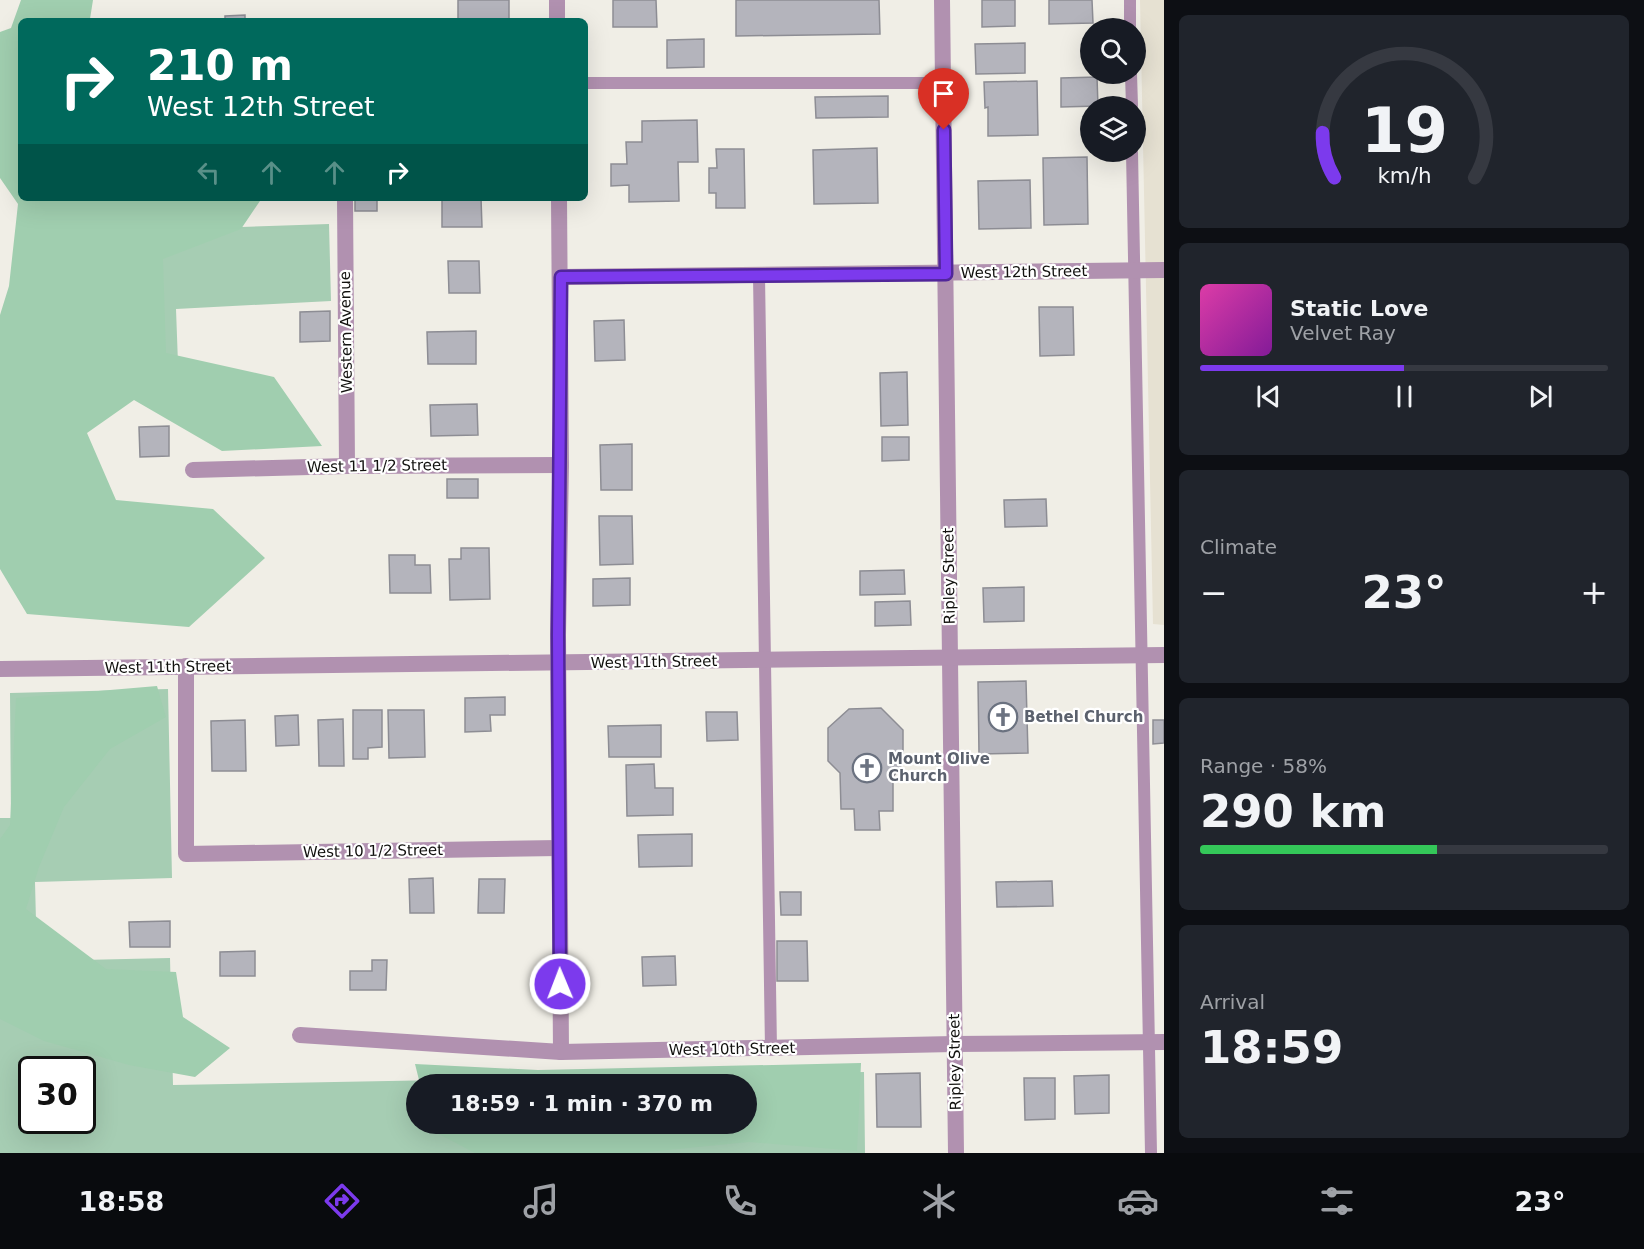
<!DOCTYPE html>
<meta charset="utf-8">
<style>
:root{--surface:#171b24;--page:#20242c;--text:#f1f3f6;--muted:#9ea1a6;--line:#363941;--accent:#7c3aed}
body{margin:0;font-family:"DejaVu Sans",sans-serif;background:var(--page);color:var(--text);height:100vh;display:flex;flex-direction:column;font-size:22px;white-space:nowrap}
*{box-sizing:border-box;margin:0}
p{font-size:20px;color:var(--muted)}
.icon{flex:none;width:33px;height:33px;fill:none;stroke:currentColor;stroke-width:2;stroke-linecap:round;stroke-linejoin:round}
.map{position:relative;flex:1;overflow:hidden}
.side{display:flex;flex-direction:column;gap:15px;padding:15px;background:#0d0f14;width:480px}
.side>*{flex:none}
.top-card{position:absolute;left:18px;top:18px;width:570px;height:183px;border-radius:9px;box-shadow:0 6px 24px #0002;background:#00695c;color:#fff;overflow:hidden}
.fabs{position:absolute;left:1080px;top:18px;display:grid;gap:12px}
.fabs a{display:grid;place-items:center;width:66px;height:66px;border-radius:50%;background:var(--surface);box-shadow:0 6px 24px #0002;font-size:30px}
.speed{position:absolute;left:18px;top:1056px;display:flex;gap:12px;font-size:30px;font-weight:700;text-align:center}
.speed>*{display:grid;place-content:center;width:78px;height:78px;border-radius:50%;background:var(--surface);box-shadow:0 6px 24px #0002;line-height:1}
.speed .limit{border:3px solid #111;border-radius:9px;background:#fff;color:#111}
.pin{position:absolute;display:grid;place-items:center;width:51px;height:51px;color:#fff;margin:-62px -26px;border-radius:50% 50% 50% 0;rotate:-45deg;box-shadow:0 0 6px #0007}
.pin .icon{rotate:45deg}
.me{position:absolute;width:66px;margin:-33px;rotate:359deg;stroke-linejoin:round;filter:drop-shadow(0 0 4px #0008)}
.turn{display:flex;align-items:center;gap:21px;height:126px;padding:0 30px;font-size:27px}
.turn .icon{width:78px;height:78px;stroke-width:2.5}
.turn b{display:block;font-size:42px;line-height:51px}
.lanes{display:flex;align-items:center;height:57px;padding:0 30px;background:#0003;justify-content:center;gap:30px;direction:ltr}
.lanes .off{opacity:.35}
.big{font-size:45px;font-weight:700;line-height:1.1}
.side .tile{flex:1;display:flex;flex-direction:column;justify-content:center;gap:9px;min-width:0;padding:0 21px;border-radius:9px;background:var(--page)}
.side .dial{align-items:center;gap:0}
.dial svg{height:156px;overflow:visible;fill:none;stroke:var(--line);stroke-width:7;stroke-linecap:round;text-anchor:middle}
.dial text{fill:var(--text);stroke:none}
.song{display:flex;align-items:center;gap:18px}
.cover{width:72px;height:72px;border-radius:9px;background:linear-gradient(135deg,hsl(320 70% 55%),hsl(290 70% 35%))}
.played{height:6px;border-radius:3px;background:linear-gradient(90deg,var(--accent) 50%,var(--line) 50%)}
.keys{display:flex;justify-content:space-around;direction:ltr}
.heat{display:flex;justify-content:space-between;align-items:center;font-size:33px;direction:ltr}
.charge{height:9px;border-radius:4px;background:linear-gradient(90deg,#34c759 58%,var(--line) 0)}
.trip{position:absolute;left:406px;top:1074px;width:351px;height:60px;border-radius:30px;background:var(--surface);box-shadow:0 6px 24px #0002;font-weight:700;line-height:60px;text-align:center}
.dock{display:flex;height:96px;justify-content:space-around;align-items:center;background:#090b0e;color:var(--muted)}
.dock .icon{width:42px;height:42px}
.dock .active{color:var(--accent)}
.dock b{font-size:27px;color:var(--text)}
main{display:flex;flex:1;min-height:0}
.map>svg:first-child{display:block}
.built{fill:#e6e1d2}
.green{fill:#a6cdb3;fill-rule:evenodd}
.forest{fill:#a0ceaf}
.building{fill:#b4b4bc;stroke:#8d8d94;stroke-width:1.5}
.lines{fill:none;stroke-linecap:round;stroke-linejoin:round}
.service{stroke:#b191b0;stroke-width:12}
.minor{stroke:#b191b0;stroke-width:16}
.route-casing{stroke:#51269a;stroke-width:15}
.route{stroke:#7c3aed;stroke-width:10}
.labels{text-anchor:middle;dominant-baseline:central;stroke-width:4.5;stroke-linejoin:round;paint-order:stroke}
.street-label{font-size:15px;fill:#11110e;stroke:#fff}
.worship-label{font-size:15px;font-weight:bold;fill:#5b616d;stroke:#fff;text-anchor:start}
</style>
<main>
<div class="map">
<svg width="1164" height="1153" viewBox="0 0 1164 1153">
<rect width="100%" height="100%" fill="#f0eee6"/>
<path class="built" d="M1140,0H1164V625L1153,624Z"/>
<g class="green">
<path d="M28,198L212,228L329,224L331,301L176,309L179,391Z"/>
<path d="M168,689L172,878L35,882L37,961L170,958L173,1085L864,1072L865,1153H0V818H11L10,693ZM32,1070H82V1120H32ZM417,1084H747V1124H417Z"/>
</g>
<g class="forest">
<path d="M21,0H93L90,19L91,21H21V198H262L241,229L163,259L166,353L274,377L322,446L222,451L134,400L87,433L116,500L213,509L265,558L189,627L27,614L0,569V315L9,286L18,204L0,178V32L11,28Z"/>
<path d="M157,686L166,717L110,749L64,807L39,867L26,909L106,969L176,972L183,1017L230,1048L195,1077L129,1065L44,1041L0,1019V839L10,825L16,698Z"/>
<path d="M861,1063L857,1151L749,1142L637,1153H475L431,1130L429,1124H747V1084H420L415,1064L538,1070Z"/>
</g>
<g class="building">
<rect x="458" y="0" width="51" height="21"/>
<path d="M613,0H656L657,27H613Z"/>
<path d="M736,0H879L880,34L736,36Z"/>
<path d="M982,0H1015V26L982,27Z"/>
<path d="M1049,0H1092L1093,23L1049,24Z"/>
<path d="M245,15V21H225V16Z"/>
<path d="M704,39V67L667,68V40Z"/>
<path d="M1025,43V73L976,74L975,44Z"/>
<path d="M1097,77L1098,106L1061,107V78Z"/>
<path d="M1037,81L1038,135L988,136V107L985,108L984,82Z"/>
<path d="M888,96V117L816,118L815,97Z"/>
<path d="M697,120L698,162H678L679,201L629,202V185L611,186V164H627L626,142H642V121Z"/>
<path d="M877,148L878,203L814,204L813,150Z"/>
<path d="M716,149H744L745,208H716V193H709V168H717Z"/>
<path d="M1087,157L1088,224L1044,225L1043,158Z"/>
<path d="M1030,180L1031,228L979,229L978,181Z"/>
<rect x="355" y="198" width="22" height="13"/>
<path d="M442,198H481L482,227H442Z"/>
<path d="M448,261H479L480,293H449Z"/>
<path d="M1039,307H1073L1074,355L1040,356Z"/>
<path d="M330,311V341L300,342V312Z"/>
<path d="M624,320L625,360L595,361L594,321Z"/>
<path d="M476,331V364H428L427,332Z"/>
<path d="M907,372L908,425L881,426L880,373Z"/>
<path d="M477,404L478,435L431,436L430,405Z"/>
<path d="M169,426V456L140,457L139,427Z"/>
<path d="M882,437H909V460L882,461Z"/>
<path d="M632,444V490H601L600,445Z"/>
<rect x="447" y="479" width="31" height="19"/>
<path d="M1046,499L1047,526L1005,527L1004,500Z"/>
<path d="M599,516H632L633,564L600,565Z"/>
<path d="M461,548H489L490,599L450,600L449,559H461Z"/>
<path d="M389,555H415V565H430L431,593H390Z"/>
<path d="M904,570L905,594L860,595V571Z"/>
<path d="M630,578V605L593,606V579Z"/>
<path d="M1024,587V621L984,622L983,588Z"/>
<path d="M910,601L911,625L875,626V602Z"/>
<path d="M1026,681L1028,753L979,754L978,682Z"/>
<path d="M505,697V715H490L491,731L465,732V698Z"/>
<path d="M881,708L903,730V763L893,777V811H879L880,830H855L854,809H841L840,773L828,761V728L849,709Z"/>
<path d="M353,710H382V747L368,748V759H353Z"/>
<path d="M388,710H424L425,757L389,758Z"/>
<path d="M706,712H737L738,740L707,741Z"/>
<path d="M298,715L299,745L276,746L275,716Z"/>
<path d="M343,719L344,766H319L318,720Z"/>
<path d="M245,720L246,771H212L211,721Z"/>
<path d="M1153,720H1164V743L1153,744Z"/>
<path d="M661,725V757H609L608,726Z"/>
<path d="M654,764L655,788H673V815L627,816L626,765Z"/>
<path d="M692,834V866L639,867L638,835Z"/>
<path d="M433,878L434,913H410L409,879Z"/>
<path d="M479,879H505L504,913H478Z"/>
<path d="M1052,881L1053,906L997,907L996,882Z"/>
<path d="M780,892H801V915H781Z"/>
<path d="M170,921V947H130L129,922Z"/>
<path d="M777,941H807L808,981H777Z"/>
<path d="M255,951V976H220V952Z"/>
<path d="M675,956L676,985L643,986L642,957Z"/>
<path d="M372,960H387L386,990H350V971H372Z"/>
<path d="M920,1073L921,1127H877L876,1074Z"/>
<path d="M1109,1075V1113L1075,1114L1074,1076Z"/>
<path d="M1024,1078H1055V1119L1025,1120Z"/>
</g>
<g class="lines">
<g class="service">
<path d="M1130,0V28"/>
<path d="M1131,74L1132,106"/>
<path d="M585,83H943"/>
<path d="M1132,152L1151,1153"/>
<path d="M759,276L771,1049"/>
</g>
<g class="minor">
<path d="M557,0V21"/>
<path d="M942,0L956,1153"/>
<path d="M345,198L347,466"/>
<path d="M559,198L561,465L558,635L561,1052"/>
<path d="M561,277L1164,270"/>
<path d="M193,470L347,466L561,465"/>
<path d="M186,666V854L559,848"/>
<path d="M0,669L1164,655"/>
<path d="M300,1035L561,1052L954,1044L1164,1042"/>
</g>
</g>
<g class="lines">
<g class="route-casing">
<path id="route" d="M560,984L558,635L561,277L946,274L944,130"/>
</g>
<use href="#route" class="route"/>
</g>
<defs>
<g id="church-ring" transform="scale(1.5)"><circle r="9.5" fill="#fff" stroke="#6b7280" stroke-width="1.5"/><path d="M-1.2-6h2.4v3.5h3.3v2.4h-3.3V6h-2.4V-.1h-3.3v-2.4h3.3Z" fill="#6b7280"/></g>
</defs>
<g fill-rule="evenodd">
<use href="#church-ring" x="1003" y="717"/>
<use href="#church-ring" x="867" y="768"/>
</g>
<g class="labels">
<g class="street-label">
<text transform="translate(1024 272) rotate(-1)">West 12th Street</text>
<text transform="translate(346 332) rotate(-91)">Western Avenue</text>
<text transform="translate(377 466) rotate(-1)">West 11 1/2 Street</text>
<text transform="translate(949 576) rotate(-91)">Ripley Street</text>
<text transform="translate(654 662) rotate(-1)">West 11th Street</text>
<text transform="translate(168 667) rotate(-1)">West 11th Street</text>
<text transform="translate(373 851) rotate(-1)">West 10 1/2 Street</text>
<text transform="translate(732 1049) rotate(-1)">West 10th Street</text>
<text transform="translate(955 1062) rotate(-91)">Ripley Street</text>
</g>
<g class="worship-label">
<text x="1024" y="717">Bethel Church</text>
<text x="888" y="759">Mount Olive<tspan x="888" dy="17">Church</tspan></text>
</g>
</g>
</svg>
<div class="fabs">
<a><svg class="icon" aria-label="search" viewBox="0 0 24 24"><circle cx="10" cy="10" r="6"/><path d="M15 15l6 6"/></svg></a>
<a><svg class="icon" aria-label="layers" viewBox="0 0 24 24"><path d="M12 4l9 5-9 5-9-5zM3 14l9 5 9-5"/></svg></a>
</div>
<div class="speed"><div class="limit">30</div></div>
<div class="pin" style="left:944px;top:130px;background:#d93025"><svg class="icon" aria-label="arrive" viewBox="0 0 24 24"><path d="M6 21V4h12l-3 4 3 4H6"/></svg></div>
<svg class="me" style="left:560px;top:984px" viewBox="-20 -20 40 40"><circle r="17" fill="#7c3aed" stroke="#fff" stroke-width="3"/><path d="M0-11L8 9 0 5-8 9z" fill="#fff"/></svg>
<div class="trip">18:59 · 1 min · 370 m</div>
<div class="top-card">
<div class="turn"><svg class="icon" aria-label="right" viewBox="0 0 24 24"><path d="M7 20v-9h11M14 6l5 5-5 5"/></svg><div><b>210 m</b>West 12th Street</div></div>
<div class="lanes"><svg class="icon off" aria-label="left" viewBox="0 0 24 24"><path d="M17 20v-9H6M10 6l-5 5 5 5"/></svg><svg class="icon off" aria-label="ahead" viewBox="0 0 24 24"><path d="M12 20V5M6 11l6-6 6 6"/></svg><svg class="icon off" aria-label="ahead" viewBox="0 0 24 24"><path d="M12 20V5M6 11l6-6 6 6"/></svg><svg class="icon" aria-label="right" viewBox="0 0 24 24"><path d="M7 20v-9h11M14 6l5 5-5 5"/></svg></div>
</div>
</div>
<section class="side">
<div class="tile dial"><svg viewBox="0 0 100 80">
<path d="M14 69A42 42 0 1 1 86 69"/>
<path d="M14 69A42 42 0 0 1 8 46" stroke="#7c3aed"/>
<text x="50" y="56" font-size="32" font-weight="700">19</text>
<text x="50" y="72" font-size="11">km/h</text>
</svg></div>
<div class="tile">
<div class="song"><i class="cover"></i><div><b>Static Love</b><p>Velvet Ray</p></div></div>
<div class="played"></div>
<div class="keys"><svg class="icon" aria-label="previous" viewBox="0 0 24 24"><path d="M18 5L8 12l10 7zM5 5v14"/></svg><svg class="icon" aria-label="pause" viewBox="0 0 24 24"><path d="M8 5v14M16 5v14"/></svg><svg class="icon" aria-label="next" viewBox="0 0 24 24"><path d="M6 5l10 7-10 7zM19 5v14"/></svg></div>
</div>
<div class="tile"><p>Climate</p>
<div class="heat"><a>−</a><b class="big">23°</b><a>+</a></div>
</div>
<div class="tile"><p>Range · 58%</p><b class="big">290 km</b><div class="charge"></div></div>
<div class="tile"><p>Arrival</p><b class="big">18:59</b></div>
</section>
</main>
<nav class="dock">
<b>18:58</b>
<svg class="icon active" aria-label="directions" viewBox="0 0 24 24"><path d="M12 3l9 9-9 9-9-9zM9 14v-3h6M13 9l2 2-2 2"/></svg>
<svg class="icon" aria-label="music" viewBox="0 0 24 24"><path d="M9 18V5l10-2v13"/><circle cx="6" cy="18" r="3"/><circle cx="16" cy="16" r="3"/></svg>
<svg class="icon" aria-label="phone" viewBox="0 0 24 24"><path d="M5 4h4l2 5-3 2q2 4 5 5l2-3 5 2v4C11 20 4 13 5 4z"/></svg>
<svg class="icon" aria-label="climate" viewBox="0 0 24 24"><path d="M12 3v18M4 7l16 10M4 17L20 7"/></svg>
<svg class="icon" aria-label="car" viewBox="0 0 24 24"><path d="M5 17H2v-5l4-1 3-4h7l3 4 3 1v5h-3M9 17h6M6 11h13"/><circle cx="7" cy="17" r="2"/><circle cx="17" cy="17" r="2"/></svg>
<svg class="icon" aria-label="filters" viewBox="0 0 24 24"><path d="M4 7h16M4 17h16"/><circle cx="9" cy="7" r="2"/><circle cx="15" cy="17" r="2"/></svg>
<b>23°</b>
</nav>
